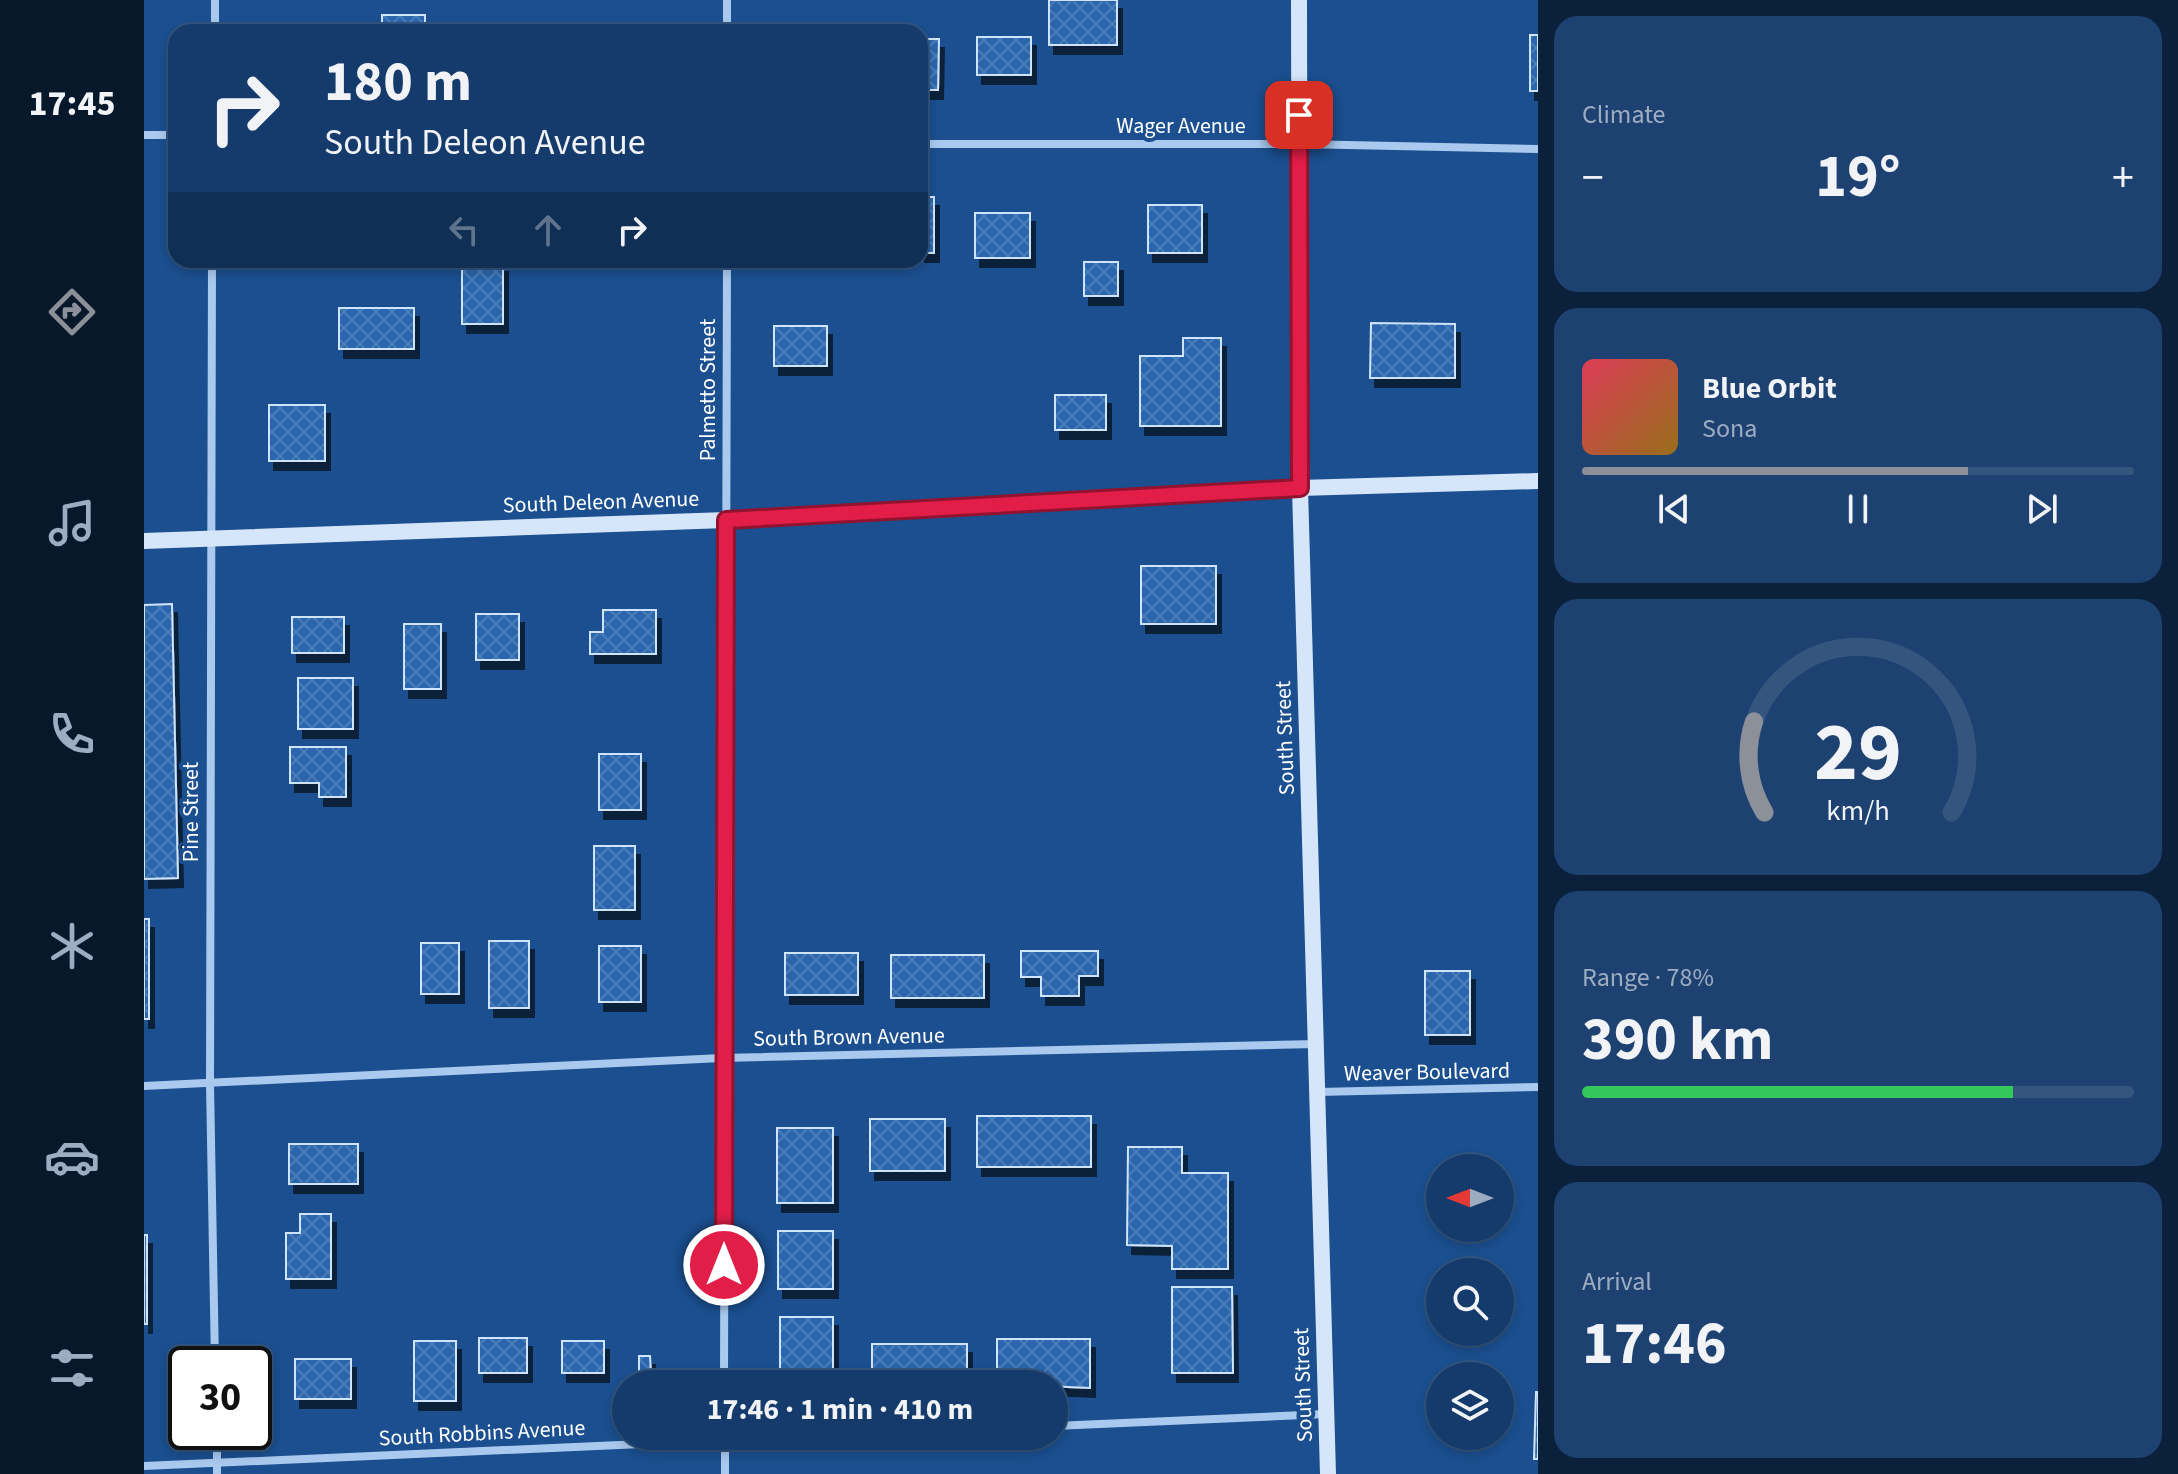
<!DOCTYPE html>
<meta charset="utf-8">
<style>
:root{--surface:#143b6b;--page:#1d4271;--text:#f1f3f6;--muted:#9dadc1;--line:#33557e;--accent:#8c9099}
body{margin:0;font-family:"Source Sans 3",sans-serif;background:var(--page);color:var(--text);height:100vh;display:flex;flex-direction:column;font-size:30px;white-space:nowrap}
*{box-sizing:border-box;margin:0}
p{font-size:26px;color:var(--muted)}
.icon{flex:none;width:44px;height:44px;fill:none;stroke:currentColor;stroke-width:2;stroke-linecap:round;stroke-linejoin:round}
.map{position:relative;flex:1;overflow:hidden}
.sheet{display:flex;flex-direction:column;gap:16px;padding:16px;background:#0b203b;width:640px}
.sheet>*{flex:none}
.guide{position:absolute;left:24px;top:24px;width:760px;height:244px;border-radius:24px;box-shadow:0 4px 12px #0003,0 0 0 2px var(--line);background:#143b6b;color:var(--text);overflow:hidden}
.needle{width:52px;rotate:270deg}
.tools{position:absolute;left:1282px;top:1154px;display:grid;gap:16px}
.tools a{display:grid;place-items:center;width:88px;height:88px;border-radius:50%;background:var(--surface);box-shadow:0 4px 12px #0003,0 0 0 2px var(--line);font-size:40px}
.speed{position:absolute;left:24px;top:1346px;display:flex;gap:16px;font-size:40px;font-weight:700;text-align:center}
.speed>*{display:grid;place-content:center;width:104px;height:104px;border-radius:50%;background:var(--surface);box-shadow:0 4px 12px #0003,0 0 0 2px var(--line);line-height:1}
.speed .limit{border:4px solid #111;border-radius:12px;background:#fff;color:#111}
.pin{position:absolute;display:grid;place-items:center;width:68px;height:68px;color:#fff;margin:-34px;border-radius:16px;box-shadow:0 4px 12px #0006}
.me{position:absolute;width:88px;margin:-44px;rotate:0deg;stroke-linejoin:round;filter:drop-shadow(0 0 6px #0008)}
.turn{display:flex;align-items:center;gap:28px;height:168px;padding:0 24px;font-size:36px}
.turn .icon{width:104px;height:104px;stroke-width:2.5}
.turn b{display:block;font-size:56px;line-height:68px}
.lanes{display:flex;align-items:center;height:76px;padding:0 24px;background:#0003;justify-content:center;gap:40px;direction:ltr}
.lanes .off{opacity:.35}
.big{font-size:60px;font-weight:700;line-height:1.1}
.sheet .widget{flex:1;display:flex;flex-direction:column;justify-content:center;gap:12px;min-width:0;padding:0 28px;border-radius:24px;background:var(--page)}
.sheet .dial{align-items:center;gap:0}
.dial svg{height:208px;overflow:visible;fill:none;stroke:var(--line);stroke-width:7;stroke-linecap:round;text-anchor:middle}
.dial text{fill:var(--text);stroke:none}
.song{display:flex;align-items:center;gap:24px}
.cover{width:96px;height:96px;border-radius:12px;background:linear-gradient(135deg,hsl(350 70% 55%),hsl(40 70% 35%))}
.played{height:8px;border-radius:4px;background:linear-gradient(90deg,var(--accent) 70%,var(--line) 70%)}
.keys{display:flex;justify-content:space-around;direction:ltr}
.heat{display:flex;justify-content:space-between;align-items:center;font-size:44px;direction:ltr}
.charge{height:12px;border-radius:6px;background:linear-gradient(90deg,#34c759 78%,var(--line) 0)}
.trip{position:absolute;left:468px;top:1370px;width:456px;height:80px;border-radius:40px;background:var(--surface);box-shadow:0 4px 12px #0003,0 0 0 2px var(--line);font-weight:700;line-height:80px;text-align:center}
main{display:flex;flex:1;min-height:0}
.menu{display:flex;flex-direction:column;width:144px;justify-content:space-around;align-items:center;background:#08182b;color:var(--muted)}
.menu .icon{width:56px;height:56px}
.menu .selected{color:var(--accent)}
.menu b{font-size:36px;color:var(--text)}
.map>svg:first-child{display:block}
.building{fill:url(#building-cross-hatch);stroke:#cfe3fa;stroke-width:2;filter:url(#shadow)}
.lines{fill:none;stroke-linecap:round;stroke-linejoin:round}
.street{stroke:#a9c9ee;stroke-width:8}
.secondary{stroke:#d6e6fa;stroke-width:16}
.route-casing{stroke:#92132f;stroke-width:20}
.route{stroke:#e11d48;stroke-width:14}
.labels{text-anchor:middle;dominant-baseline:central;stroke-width:8;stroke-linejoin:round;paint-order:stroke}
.street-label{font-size:22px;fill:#fff;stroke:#1b4f8f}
</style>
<main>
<nav class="menu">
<b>17:45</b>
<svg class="icon selected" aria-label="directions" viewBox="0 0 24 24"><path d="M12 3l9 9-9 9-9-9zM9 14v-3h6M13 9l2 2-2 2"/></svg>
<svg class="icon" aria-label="music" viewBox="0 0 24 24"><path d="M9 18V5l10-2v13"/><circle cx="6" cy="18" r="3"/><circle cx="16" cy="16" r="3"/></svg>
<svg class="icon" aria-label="phone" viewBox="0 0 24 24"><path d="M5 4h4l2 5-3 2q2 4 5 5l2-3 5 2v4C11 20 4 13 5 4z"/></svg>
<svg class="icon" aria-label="climate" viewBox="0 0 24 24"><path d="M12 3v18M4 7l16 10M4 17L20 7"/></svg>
<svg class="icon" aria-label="car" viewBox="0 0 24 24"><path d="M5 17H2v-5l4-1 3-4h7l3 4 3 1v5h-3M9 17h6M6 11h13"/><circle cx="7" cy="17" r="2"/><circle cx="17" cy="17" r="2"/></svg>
<svg class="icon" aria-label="filters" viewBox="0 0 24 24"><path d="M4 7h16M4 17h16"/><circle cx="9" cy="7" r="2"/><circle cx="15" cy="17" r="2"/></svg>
</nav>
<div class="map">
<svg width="1394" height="1474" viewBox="0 0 1394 1474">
<defs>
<pattern id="building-cross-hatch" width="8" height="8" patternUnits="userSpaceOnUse" patternTransform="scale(2)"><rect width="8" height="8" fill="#2a66ad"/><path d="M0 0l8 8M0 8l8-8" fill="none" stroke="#4a7db9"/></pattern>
<filter id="shadow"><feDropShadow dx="5" dy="9" stdDeviation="0" flood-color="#0009"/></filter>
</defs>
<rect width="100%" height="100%" fill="#1b4f8f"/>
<g class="building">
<rect x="905" y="0" width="68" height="45"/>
<rect x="238" y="15" width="43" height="17"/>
<rect x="1386" y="35" width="8" height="56"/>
<rect x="833" y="37" width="54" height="38"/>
<path d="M776,39H795L794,90H776Z"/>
<rect x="776" y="197" width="14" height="56"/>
<rect x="1004" y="205" width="54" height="48"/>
<rect x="831" y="213" width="55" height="45"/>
<rect x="940" y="262" width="34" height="34"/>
<rect x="318" y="263" width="41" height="61"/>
<rect x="195" y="308" width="75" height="41"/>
<path d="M1227,323L1311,324V378H1226Z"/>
<rect x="630" y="326" width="53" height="40"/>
<path d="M1039,338H1077V426H996V356H1039Z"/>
<rect x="911" y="395" width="51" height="35"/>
<rect x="125" y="405" width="56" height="56"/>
<rect x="997" y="566" width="75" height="58"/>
<path d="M28,604L34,878L0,879V605Z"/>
<path d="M459,610H512V654H446V632H459Z"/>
<rect x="332" y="614" width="43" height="46"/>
<rect x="148" y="617" width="52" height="36"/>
<rect x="260" y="624" width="37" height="65"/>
<rect x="154" y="678" width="55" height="51"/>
<path d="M146,747H202V797H175V783H146Z"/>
<rect x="455" y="754" width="42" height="56"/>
<rect x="450" y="846" width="41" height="64"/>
<rect x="0" y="919" width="5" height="100"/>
<rect x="345" y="941" width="40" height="67"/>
<rect x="277" y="943" width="38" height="51"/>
<rect x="455" y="946" width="42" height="56"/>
<path d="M877,951H954V976H935V996H897V977H877Z"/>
<rect x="641" y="953" width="73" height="42"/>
<rect x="747" y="955" width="93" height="43"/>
<rect x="1281" y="971" width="45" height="64"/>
<rect x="833" y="1116" width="114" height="51"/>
<rect x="726" y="1119" width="75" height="52"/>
<rect x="633" y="1128" width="56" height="75"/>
<rect x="145" y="1144" width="69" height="40"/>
<path d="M984,1147H1038V1173H1084V1269H1028V1246L983,1245Z"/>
<path d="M156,1214H187V1279H142V1233H156Z"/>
<rect x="634" y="1231" width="55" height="58"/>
<rect x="0" y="1235" width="3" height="89"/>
<path d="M1028,1287H1088L1089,1373H1028Z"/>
<rect x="636" y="1317" width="53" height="67"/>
<rect x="335" y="1338" width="48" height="35"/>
<path d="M853,1339H946V1388L853,1384Z"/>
<rect x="270" y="1341" width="42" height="60"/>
<rect x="418" y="1341" width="42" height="32"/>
<rect x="728" y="1344" width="95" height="40"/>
<path d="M495,1356H506L507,1374H495Z"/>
<rect x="151" y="1359" width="56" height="40"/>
<path d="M1392,1392H1394V1459H1390Z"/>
</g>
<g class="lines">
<g class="street">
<path d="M583,0V32"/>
<path d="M71,32V0"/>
<path d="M0,135H32"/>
<path d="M776,144H1155L1394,149"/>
<path d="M68,260L66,1084L71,1364"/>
<path d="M0,1086L578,1058L1172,1044"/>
<path d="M1174,1092L1394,1087"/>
<path d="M580,1384L583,260"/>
<path d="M910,1426L1182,1414"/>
<path d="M73,1432V1474"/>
<path d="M581,1437V1474"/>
<path d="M0,1466L678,1436"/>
</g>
<g class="secondary">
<path d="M1155,0L1156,488L1184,1474"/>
<path d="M0,541L582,520L1156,488L1394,481"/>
</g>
</g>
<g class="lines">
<g class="route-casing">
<path id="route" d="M580,1265L582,520L1156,488L1155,115"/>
</g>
<use href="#route" class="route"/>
</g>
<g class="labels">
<g class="street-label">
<text x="1037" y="126">Wager Avenue</text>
<text transform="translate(564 390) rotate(-90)">Palmetto Street</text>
<text transform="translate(457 502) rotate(-2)">South Deleon Avenue</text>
<text transform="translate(1141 738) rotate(-92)">South Street</text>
<text transform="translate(47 812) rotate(-90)">Pine Street</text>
<text transform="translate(705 1037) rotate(-1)">South Brown Avenue</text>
<text transform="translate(1283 1072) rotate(-1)">Weaver Boulevard</text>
<text transform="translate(1159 1385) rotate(-92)">South Street</text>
<text transform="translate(338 1433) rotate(-3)">South Robbins Avenue</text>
</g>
</g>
</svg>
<div class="tools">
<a><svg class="needle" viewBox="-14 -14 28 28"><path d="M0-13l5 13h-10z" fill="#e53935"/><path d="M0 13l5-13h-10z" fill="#9dadc1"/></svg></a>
<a><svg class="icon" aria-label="search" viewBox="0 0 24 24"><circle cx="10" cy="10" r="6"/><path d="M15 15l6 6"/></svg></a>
<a><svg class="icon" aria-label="layers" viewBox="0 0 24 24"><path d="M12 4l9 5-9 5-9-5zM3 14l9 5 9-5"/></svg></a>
</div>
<div class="speed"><div class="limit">30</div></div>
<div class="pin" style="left:1155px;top:115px;background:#d93025"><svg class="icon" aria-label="arrive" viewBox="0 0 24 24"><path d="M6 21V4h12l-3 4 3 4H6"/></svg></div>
<svg class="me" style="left:580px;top:1265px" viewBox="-20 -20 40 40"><circle r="17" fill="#e11d48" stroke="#fff" stroke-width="3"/><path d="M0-11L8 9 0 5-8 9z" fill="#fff"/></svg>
<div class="trip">17:46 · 1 min · 410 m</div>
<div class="guide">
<div class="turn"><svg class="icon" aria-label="right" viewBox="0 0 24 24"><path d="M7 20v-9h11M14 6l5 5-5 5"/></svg><div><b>180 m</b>South Deleon Avenue</div></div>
<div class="lanes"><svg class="icon off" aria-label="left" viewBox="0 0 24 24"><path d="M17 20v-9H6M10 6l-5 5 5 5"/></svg><svg class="icon off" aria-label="ahead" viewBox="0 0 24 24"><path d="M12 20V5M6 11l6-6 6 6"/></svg><svg class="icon" aria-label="right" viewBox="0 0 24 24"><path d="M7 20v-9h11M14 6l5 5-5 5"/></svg></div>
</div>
</div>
<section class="sheet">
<div class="widget"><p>Climate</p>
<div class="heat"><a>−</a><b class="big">19°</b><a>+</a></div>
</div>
<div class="widget">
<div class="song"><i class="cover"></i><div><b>Blue Orbit</b><p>Sona</p></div></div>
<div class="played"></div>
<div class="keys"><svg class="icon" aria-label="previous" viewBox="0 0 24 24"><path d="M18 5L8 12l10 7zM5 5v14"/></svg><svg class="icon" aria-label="pause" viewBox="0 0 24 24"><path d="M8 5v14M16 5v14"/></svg><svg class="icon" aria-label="next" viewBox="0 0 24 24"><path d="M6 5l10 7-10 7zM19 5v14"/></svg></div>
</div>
<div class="widget dial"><svg viewBox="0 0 100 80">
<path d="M14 69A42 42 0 1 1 86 69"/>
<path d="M14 69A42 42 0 0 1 10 34" stroke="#8c9099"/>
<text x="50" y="56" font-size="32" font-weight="700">29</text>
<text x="50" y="72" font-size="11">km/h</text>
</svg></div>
<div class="widget"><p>Range · 78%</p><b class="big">390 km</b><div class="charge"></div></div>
<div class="widget"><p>Arrival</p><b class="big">17:46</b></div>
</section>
</main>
